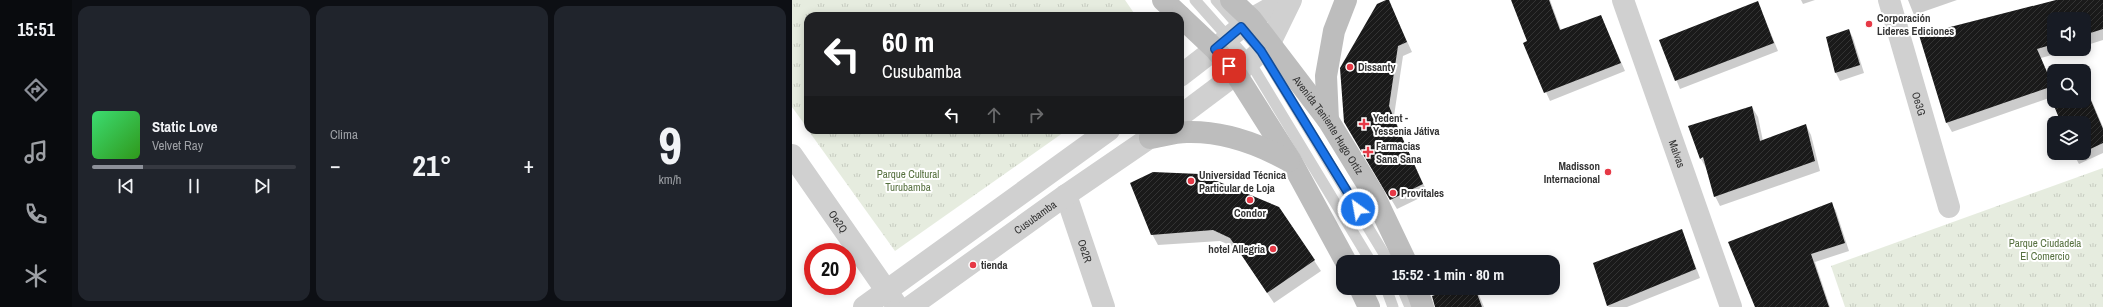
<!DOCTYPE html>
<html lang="es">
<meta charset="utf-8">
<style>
:root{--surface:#171b24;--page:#20242c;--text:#f1f3f6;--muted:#9ea1a6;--line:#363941;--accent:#8c9099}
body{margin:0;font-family:"Archivo Narrow",sans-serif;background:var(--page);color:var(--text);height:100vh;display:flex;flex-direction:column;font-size:15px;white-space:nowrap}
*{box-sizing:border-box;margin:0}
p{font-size:13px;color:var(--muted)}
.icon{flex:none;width:22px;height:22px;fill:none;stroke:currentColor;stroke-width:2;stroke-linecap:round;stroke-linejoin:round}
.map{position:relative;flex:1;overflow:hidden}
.side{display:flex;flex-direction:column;gap:6px;padding:6px;background:#0d0f14;width:720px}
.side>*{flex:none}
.guide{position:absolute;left:12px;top:12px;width:380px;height:122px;border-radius:12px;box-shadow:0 2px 10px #0003;background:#202124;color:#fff;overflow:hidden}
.fabs{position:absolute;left:1255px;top:12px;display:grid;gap:8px}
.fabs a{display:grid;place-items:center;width:44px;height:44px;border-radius:8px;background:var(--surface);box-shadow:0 2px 10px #0003;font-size:20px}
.speed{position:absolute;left:12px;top:243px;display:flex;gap:8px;font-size:20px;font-weight:700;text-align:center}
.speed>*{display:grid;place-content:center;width:52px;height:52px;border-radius:50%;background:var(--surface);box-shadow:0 2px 10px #0003;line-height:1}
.speed .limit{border:6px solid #d22;background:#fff;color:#111}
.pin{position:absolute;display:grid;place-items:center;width:34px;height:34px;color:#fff;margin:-17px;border-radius:8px;box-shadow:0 2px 6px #0006}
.me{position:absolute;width:44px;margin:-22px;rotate:328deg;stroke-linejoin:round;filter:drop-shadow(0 0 3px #0008)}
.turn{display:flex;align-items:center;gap:14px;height:84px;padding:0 12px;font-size:18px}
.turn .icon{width:52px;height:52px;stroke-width:2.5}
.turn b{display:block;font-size:28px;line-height:34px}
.lanes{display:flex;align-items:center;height:38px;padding:0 12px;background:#0003;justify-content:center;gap:20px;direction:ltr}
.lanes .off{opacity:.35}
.big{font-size:30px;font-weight:700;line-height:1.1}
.side .tile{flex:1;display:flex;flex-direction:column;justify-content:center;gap:6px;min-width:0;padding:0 14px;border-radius:12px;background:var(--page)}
.side .dial{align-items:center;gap:0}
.dial b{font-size:52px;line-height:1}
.song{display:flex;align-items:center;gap:12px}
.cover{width:48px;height:48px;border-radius:6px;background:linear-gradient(135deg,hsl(140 70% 55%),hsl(110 70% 35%))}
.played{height:4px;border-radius:2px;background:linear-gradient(90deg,var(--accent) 25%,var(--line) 25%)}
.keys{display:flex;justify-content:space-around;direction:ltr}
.heat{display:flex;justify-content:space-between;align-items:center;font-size:22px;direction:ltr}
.side .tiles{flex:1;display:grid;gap:6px;grid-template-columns:repeat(3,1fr)}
.trip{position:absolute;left:544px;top:255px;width:224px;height:40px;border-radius:12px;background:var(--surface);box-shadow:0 2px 10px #0003;font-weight:700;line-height:40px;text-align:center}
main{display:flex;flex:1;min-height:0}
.menu{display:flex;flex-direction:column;width:72px;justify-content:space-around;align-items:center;background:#090b0e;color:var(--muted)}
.menu .icon{width:28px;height:28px}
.menu .selected{color:var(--accent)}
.menu b{font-size:18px;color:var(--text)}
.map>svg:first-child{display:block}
.park{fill:url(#park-tufts)}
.shadow{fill:#0003}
.building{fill:url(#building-hatch)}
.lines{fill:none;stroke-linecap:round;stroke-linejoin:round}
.service{stroke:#d0d0d0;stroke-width:11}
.minor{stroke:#d0d0d0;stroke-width:22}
.tertiary{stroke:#d0d0d0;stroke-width:22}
.secondary{stroke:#bdbdbd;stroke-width:22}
.route-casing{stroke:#114b97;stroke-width:10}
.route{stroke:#1a73e8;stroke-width:7}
.poi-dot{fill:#e63946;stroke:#fff;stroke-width:1.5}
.labels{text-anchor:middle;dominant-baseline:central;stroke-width:4;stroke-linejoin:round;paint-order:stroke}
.poi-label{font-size:11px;font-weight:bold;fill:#333;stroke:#fff;text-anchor:start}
.street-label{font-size:11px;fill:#333;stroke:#fff}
.park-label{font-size:11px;fill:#56703f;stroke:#fff}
</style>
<main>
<nav class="menu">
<b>15:51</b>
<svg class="icon selected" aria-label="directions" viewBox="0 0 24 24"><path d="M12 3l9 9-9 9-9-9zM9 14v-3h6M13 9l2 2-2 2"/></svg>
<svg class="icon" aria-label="music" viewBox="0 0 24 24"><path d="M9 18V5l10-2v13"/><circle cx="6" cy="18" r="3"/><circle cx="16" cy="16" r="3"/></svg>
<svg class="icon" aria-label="phone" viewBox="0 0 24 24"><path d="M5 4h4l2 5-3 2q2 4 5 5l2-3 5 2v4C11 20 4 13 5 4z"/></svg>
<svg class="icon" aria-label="climate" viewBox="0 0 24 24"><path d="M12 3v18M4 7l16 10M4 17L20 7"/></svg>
</nav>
<section class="side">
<div class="tiles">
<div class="tile">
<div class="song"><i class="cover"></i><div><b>Static Love</b><p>Velvet Ray</p></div></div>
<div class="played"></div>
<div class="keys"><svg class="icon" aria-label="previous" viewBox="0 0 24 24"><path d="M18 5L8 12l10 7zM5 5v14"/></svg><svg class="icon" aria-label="pause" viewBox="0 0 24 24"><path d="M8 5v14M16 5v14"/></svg><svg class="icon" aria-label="next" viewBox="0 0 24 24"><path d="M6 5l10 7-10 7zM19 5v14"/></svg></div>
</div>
<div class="tile"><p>Clima</p>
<div class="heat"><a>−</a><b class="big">21°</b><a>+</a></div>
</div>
<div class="tile dial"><b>9</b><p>km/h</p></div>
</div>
</section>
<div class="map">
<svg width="1311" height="307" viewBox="0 0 1311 307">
<defs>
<pattern id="park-tufts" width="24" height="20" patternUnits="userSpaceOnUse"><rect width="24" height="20" fill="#e6ecdf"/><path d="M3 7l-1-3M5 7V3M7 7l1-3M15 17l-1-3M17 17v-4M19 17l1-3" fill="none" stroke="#c6cbc0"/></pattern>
<pattern id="building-hatch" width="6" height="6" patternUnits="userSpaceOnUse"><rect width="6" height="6" fill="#1a1a1a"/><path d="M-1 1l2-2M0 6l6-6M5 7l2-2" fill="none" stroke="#333"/></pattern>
</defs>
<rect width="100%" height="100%" fill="#fff"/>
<g class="park">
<path d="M0,0H333L344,16H16V129L0,107Z"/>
<path d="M16,130H275L103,251Z"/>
<path d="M1311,168V307H1053L1039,266Z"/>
</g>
<g class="shadow">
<path d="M596,0L620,52L611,56L602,116L611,140L636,194L605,209L553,122Z"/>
<path d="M721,0H758L769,30L809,16L833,71L758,101L732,44L737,42Z"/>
<path d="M1009,0H1023L1011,4Z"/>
<path d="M1116,0H1165L1122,15Z"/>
<path d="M1268,0H1311V40L1292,46V19H1262V49H1281L1249,58L1262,88V101H1292L1293,85L1311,127V153L1287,164L1281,153H1292V123H1270L1260,97L1160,132L1155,123L1128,36Z"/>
<path d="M966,2L986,51L888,89L868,40Z"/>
<path d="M1057,30L1061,38L1072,73L1048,81L1044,73Z"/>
<path d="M960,107L966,117L971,141L1014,125L1019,135L1028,171L928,206L923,196L914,168L909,159L916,157V155L909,158L897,127Z"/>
<path d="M1039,203L1044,211L1057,251L1023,262L1038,307H963Z"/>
<path d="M487,207L529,271L482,303L445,248L428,241L366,245L360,234Z"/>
<path d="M890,230L908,278L835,307H817L815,305Z"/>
<path d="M666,288H684L692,307H652Z"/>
</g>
<g class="building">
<path d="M594,0H597L615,42L606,46L597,106L606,128L631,184L598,200L552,122L548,68L585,4Z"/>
<path d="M719,0H757L768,30L809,15L829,63L752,93L731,43L735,41Z"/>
<path d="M1264,0H1311V29L1292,35V19H1262V44L1245,49L1261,86L1154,123L1127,35Z"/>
<path d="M966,1L982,43L883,81L867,40Z"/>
<path d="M1057,29L1068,65L1043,73L1034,37Z"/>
<path d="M1292,84L1311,129V143L1292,152V123H1269L1258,96L1262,95V101H1292Z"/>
<path d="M960,106L968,141L1014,124L1023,161L922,197L911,157L908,159L896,126Z"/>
<path d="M361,172L408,174L487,207L523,260L475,293L438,238L421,230L359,235L338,183Z"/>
<path d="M1040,202L1053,243L1019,254L1037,307H963L936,242Z"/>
<path d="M890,229L904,269L815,306L801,263Z"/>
<path d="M663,288H683L690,307H643L640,296Z"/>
</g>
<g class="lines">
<g class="service">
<path d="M403,0L458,62L579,262"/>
<path d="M424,0L469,51L597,262"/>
<path d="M594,288L601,307"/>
<path d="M610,288L618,307"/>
</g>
<g class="minor">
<path id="s1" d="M831,0L939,307"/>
<path id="s2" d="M1097,0L1157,207"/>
<path d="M388,76L423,49"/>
<path d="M388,116L444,74"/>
<path id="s3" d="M0,155L103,303"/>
<path id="s4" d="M274,195L312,307"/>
<path d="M72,307L317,130"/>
<path id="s5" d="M118,307L274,195L369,130"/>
</g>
<g class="tertiary">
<path d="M423,49L459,19L493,0"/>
<path d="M444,74L478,43L499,0"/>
</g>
<g class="secondary">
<path d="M371,0L388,16"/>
<path id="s6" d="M439,0L459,19L536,120L582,195L614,262"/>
<path d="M388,16L423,49L444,74L499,161L554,262"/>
<path d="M536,120L534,76L542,31L554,0"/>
<path d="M358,138C370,136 383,132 395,132C432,131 465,143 497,161"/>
<path d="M568,288L577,307"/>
<path d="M624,288L631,307"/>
</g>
</g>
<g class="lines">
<g class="route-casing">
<path id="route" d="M437,66L423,49L449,27L469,51L566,209"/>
</g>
<use href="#route" class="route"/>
</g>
<g class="poi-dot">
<circle cx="1077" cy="24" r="4"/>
<circle cx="558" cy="67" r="4"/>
<path d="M570 118h4v4h4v4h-4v4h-4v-4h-4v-4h4z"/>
<path d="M574 146h4v4h4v4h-4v4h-4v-4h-4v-4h4z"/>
<circle cx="816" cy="172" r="4"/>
<circle cx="399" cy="181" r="4"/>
<circle cx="601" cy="193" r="4"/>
<circle cx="458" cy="200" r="4"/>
<circle cx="481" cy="249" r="4"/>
<circle cx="181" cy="265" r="4"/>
</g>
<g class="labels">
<g class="poi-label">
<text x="1085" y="18">Corporación<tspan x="1085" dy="13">Lideres Ediciones</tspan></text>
<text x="566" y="67">Dissanty</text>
<text x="581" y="118">Yedent -<tspan x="581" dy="13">Yessenia Játiva</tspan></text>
<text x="584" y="146">Farmacias<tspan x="584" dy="13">Sana Sana</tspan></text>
<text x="808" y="166" text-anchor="end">Madisson<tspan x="808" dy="13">Internacional</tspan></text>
<text x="407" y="175">Universidad Técnica<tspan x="407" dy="13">Particular de Loja</tspan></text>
<text x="609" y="193">Provitales</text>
<text x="458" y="213" text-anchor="middle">Condor</text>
<text x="473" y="249" text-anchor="end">hotel Allegria</text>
<text x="189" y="265">tienda</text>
</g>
<g class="street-label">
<text stroke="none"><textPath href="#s2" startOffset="108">Oe3G</textPath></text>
<text stroke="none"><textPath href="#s6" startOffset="159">Avenida Teniente Hugo Ortiz</textPath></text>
<text stroke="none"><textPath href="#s1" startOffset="163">Malvas</textPath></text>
<text stroke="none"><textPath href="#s5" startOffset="154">Cusubamba</textPath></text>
<text stroke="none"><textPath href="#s3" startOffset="81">Oe2Q</textPath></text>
<text stroke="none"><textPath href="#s4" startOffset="59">Oe2R</textPath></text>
</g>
<g class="park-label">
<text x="116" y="174">Parque Cultural<tspan x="116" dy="13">Turubamba</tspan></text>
<text x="1253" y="243">Parque Ciudadela<tspan x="1253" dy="13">El Comercio</tspan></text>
</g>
</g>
</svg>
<div class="fabs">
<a><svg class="icon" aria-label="sound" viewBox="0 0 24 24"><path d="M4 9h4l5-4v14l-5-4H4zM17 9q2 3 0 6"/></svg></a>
<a><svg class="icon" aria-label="search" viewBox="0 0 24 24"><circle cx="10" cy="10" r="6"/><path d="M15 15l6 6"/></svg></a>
<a><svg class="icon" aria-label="layers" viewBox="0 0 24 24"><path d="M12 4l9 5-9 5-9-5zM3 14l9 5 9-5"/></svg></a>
</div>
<div class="speed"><div class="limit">20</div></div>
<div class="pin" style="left:437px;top:66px;background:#d93025"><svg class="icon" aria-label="arrive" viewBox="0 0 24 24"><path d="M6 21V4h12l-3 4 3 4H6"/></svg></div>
<svg class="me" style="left:566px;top:209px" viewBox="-20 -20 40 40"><circle r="17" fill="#1a73e8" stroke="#fff" stroke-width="3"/><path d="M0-11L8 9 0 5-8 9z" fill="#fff"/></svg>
<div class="trip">15:52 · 1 min · 80 m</div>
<div class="guide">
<div class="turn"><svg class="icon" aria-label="left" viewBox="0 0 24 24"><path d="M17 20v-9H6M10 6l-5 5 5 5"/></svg><div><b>60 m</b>Cusubamba</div></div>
<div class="lanes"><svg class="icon" aria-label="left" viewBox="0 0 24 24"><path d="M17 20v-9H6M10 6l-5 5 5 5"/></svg><svg class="icon off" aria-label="ahead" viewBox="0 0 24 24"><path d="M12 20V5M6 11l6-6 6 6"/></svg><svg class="icon off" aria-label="right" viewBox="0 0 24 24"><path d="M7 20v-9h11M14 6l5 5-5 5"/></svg></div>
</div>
</div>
</main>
